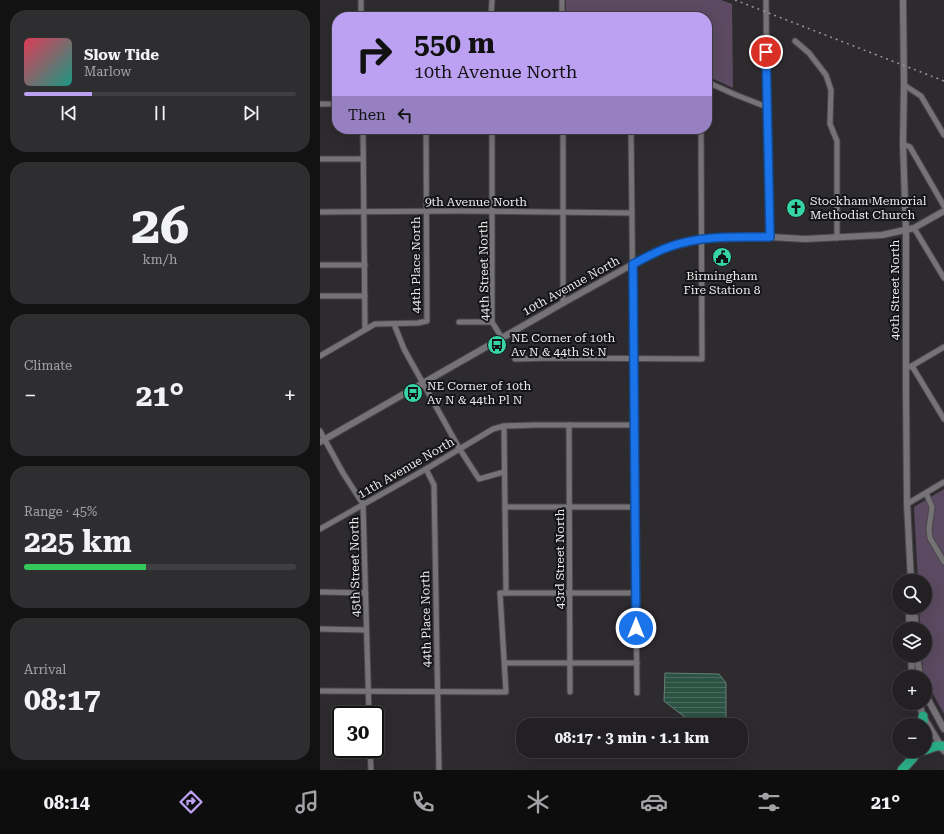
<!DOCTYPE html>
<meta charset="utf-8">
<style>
:root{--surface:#222023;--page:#2e2d30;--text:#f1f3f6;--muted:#a2a3a6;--line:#3f3e41;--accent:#bca0f2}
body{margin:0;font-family:"Roboto Serif",serif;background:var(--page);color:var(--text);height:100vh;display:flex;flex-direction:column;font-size:15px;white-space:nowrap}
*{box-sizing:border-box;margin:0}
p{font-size:13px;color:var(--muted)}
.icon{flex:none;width:22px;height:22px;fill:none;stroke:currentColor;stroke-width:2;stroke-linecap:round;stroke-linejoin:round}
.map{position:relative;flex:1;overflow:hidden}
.details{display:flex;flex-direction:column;gap:10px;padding:10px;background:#131213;width:320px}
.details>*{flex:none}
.top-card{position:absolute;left:12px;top:12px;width:380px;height:122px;border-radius:16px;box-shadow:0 4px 16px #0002,0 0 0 1px var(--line);background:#bca0f2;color:#111;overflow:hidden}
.fabs{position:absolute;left:572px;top:574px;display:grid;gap:8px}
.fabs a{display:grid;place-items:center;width:40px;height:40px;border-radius:50%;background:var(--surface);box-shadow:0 4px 16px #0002,0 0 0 1px var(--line);font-size:20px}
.speed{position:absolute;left:12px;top:706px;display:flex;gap:8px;font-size:20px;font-weight:700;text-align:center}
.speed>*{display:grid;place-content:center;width:52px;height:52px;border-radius:50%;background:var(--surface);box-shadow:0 4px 16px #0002,0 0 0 1px var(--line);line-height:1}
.speed .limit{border:2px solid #111;border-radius:6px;background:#fff;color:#111}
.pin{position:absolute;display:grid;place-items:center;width:34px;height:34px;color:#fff;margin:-17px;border:2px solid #fff;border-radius:50%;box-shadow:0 1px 4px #0007}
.me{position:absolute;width:44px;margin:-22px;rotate:0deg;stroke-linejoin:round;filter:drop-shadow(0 0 3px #0008)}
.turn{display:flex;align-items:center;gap:14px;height:84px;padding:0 16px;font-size:18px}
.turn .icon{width:52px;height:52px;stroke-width:2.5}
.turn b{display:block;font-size:28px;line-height:34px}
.then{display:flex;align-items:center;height:38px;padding:0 16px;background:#0003;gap:8px;font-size:15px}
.big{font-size:30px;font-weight:700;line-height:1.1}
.details .tile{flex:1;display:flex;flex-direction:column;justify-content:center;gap:6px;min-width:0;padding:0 14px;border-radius:16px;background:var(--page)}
.details .dial{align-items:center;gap:0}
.dial b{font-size:52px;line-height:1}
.song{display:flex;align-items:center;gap:12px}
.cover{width:48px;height:48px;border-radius:6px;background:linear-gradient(135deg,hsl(350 70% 55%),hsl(170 70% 35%))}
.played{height:4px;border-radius:2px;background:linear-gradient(90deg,var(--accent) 25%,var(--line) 25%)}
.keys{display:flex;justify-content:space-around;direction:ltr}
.heat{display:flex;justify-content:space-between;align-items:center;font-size:22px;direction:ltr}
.charge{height:6px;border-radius:3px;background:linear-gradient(90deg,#34c759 45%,var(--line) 0)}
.trip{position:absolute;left:196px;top:718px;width:232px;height:40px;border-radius:16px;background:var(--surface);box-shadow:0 4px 16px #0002,0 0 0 1px var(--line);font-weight:700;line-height:40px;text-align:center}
.menu{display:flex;height:64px;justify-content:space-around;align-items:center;background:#0e0d0e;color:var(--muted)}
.menu .icon{width:28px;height:28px}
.menu .active{color:var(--accent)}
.menu b{font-size:18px;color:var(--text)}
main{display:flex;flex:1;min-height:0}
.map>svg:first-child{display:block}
.green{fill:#5b4a61}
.water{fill:url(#water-rules);stroke:#657f76}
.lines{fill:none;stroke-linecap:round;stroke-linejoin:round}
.minor-casing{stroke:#49474a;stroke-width:7}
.tertiary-casing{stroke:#49474a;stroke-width:8}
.motorway-casing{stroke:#49474a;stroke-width:11}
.minor{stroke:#767377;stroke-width:5}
.tertiary{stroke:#767377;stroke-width:6}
.motorway{stroke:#2aae88;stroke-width:9}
.rail{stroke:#989699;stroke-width:1.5;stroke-dasharray:2 4;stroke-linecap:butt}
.route-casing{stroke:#114b97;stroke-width:10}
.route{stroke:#1a73e8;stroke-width:7}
.labels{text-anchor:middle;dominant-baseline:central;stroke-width:4;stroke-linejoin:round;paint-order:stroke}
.poi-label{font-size:12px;fill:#eae9eb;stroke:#151416;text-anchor:start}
.street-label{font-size:12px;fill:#eae9eb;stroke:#151416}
</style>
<main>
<section class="details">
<div class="tile">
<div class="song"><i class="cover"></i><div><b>Slow Tide</b><p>Marlow</p></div></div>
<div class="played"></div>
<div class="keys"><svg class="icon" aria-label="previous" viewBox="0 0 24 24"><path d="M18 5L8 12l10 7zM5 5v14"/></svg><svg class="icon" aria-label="pause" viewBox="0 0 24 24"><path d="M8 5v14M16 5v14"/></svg><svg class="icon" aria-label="next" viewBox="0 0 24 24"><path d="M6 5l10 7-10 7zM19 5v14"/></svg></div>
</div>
<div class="tile dial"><b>26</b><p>km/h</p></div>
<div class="tile"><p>Climate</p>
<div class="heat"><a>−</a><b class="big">21°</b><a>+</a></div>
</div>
<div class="tile"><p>Range · 45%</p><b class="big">225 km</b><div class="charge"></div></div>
<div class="tile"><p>Arrival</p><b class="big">08:17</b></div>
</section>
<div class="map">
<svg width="624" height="770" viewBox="0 0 624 770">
<defs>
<pattern id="water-rules" width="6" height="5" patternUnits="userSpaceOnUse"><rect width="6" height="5" fill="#2c5244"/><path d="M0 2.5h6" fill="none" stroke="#4b6b5f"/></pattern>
</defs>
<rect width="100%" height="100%" fill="#2e2b2f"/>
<g class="green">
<path d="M246,0H401L412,4L413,88L387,76V17H250L246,16Z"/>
<path d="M624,489V714L605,679V677L603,675L602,655H605V629H600L599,607H605V581H598L594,507Z"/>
</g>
<path class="water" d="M345,673L399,674L406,683V725H375L344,701Z"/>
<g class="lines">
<g class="minor-casing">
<g id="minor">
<path d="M41,0V17"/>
<path d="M242,0V17"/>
<path d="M446,0L447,107L450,237"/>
<path d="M171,17L172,0"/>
<path d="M475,41L489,53L506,75L511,90L510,124L517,141V238"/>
<path d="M387,82L416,95L447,107"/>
<path d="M584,85L601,96L624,135"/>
<path d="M0,104H17"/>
<path d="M43,129L45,329"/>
<path d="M172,129V322L182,338"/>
<path d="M243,129V303"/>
<path d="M311,129L317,693"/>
<path d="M583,144L590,147L624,206"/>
<path d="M0,159H43"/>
<path d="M517,202L584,201"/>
<path d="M0,212L139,211L312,213"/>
<path d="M594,228L624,278"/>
<path d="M0,265H45"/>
<path d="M0,296H45"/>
<path d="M139,322H172"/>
<path d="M74,324L84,349L139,448L159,479L184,472"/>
<path d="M0,356L55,324L98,323L107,321L106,129"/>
<path d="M195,359L233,358L382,359L381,129"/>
<path d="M592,366L624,419"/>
<path d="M590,367L624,347"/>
<path d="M249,425L250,692"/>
<path d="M184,426L186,593"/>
<path d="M0,431L23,473L43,504L49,715"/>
<path d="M106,469L114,485L119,770"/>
<path d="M606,493L612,507L609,529L610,538L624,562"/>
<path d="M587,504L624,482"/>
<path d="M185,507H315"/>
<path d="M0,529L106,469L173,429L184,426L216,425H314"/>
<path d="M0,592L46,593"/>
<path d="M0,629L46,630"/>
<path d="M185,663H317"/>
<path d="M0,691L186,692L180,593H316"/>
<path d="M50,749L51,770"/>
</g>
</g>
<g class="tertiary-casing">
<g id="tertiary">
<path d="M583,0L584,85L583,144L586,231V391L587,504L591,581"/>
<path d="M0,442L243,303L313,264L349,247L382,239L450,237L485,239L562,235L594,228L624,211"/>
<path d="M592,607L595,617V629"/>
<path d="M590,629L589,616L591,609"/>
<path d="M591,655L592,677"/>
<path d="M597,655L600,677"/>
<path d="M605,694L624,729"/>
<path d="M599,703L603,716L624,751"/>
</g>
</g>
<g class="motorway-casing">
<g id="motorway">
<path d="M603,716V725"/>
<path d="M605,750L616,746H624"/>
<path d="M582,770L593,758L596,751"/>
</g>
</g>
<use href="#minor" class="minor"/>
<use href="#tertiary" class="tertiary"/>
<use href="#motorway" class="motorway"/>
<path class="rail" d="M415,0L624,81"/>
</g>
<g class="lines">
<g class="route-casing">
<path id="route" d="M316,628L313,264C325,258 337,251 349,247C381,235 417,237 450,237L446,52"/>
</g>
<use href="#route" class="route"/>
</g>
<defs>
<g id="church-disc" transform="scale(1)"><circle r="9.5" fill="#36d4a7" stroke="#151416"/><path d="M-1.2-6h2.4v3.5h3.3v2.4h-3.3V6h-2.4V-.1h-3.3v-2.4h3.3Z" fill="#111"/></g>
<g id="civic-disc" transform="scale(1)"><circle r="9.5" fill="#36d4a7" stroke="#151416"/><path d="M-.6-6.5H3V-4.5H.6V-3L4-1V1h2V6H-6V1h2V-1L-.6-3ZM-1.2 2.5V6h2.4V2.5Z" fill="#111"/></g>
<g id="bus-disc" transform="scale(1)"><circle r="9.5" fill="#36d4a7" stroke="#151416"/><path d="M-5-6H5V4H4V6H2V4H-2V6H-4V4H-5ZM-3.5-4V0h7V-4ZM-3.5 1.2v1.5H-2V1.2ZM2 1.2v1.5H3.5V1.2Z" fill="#111"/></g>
</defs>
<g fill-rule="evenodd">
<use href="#church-disc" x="476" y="208"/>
<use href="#civic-disc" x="402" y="257"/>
<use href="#bus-disc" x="177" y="345"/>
<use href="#bus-disc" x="93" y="393"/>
</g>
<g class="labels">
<g class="poi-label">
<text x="490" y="201">Stockham Memorial<tspan x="490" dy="14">Methodist Church</tspan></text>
<text x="402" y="276" text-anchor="middle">Birmingham<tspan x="402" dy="14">Fire Station 8</tspan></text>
<text x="191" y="338">NE Corner of 10th<tspan x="191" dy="14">Av N &amp; 44th St N</tspan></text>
<text x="107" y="386">NE Corner of 10th<tspan x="107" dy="14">Av N &amp; 44th Pl N</tspan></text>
</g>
<g class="street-label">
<text x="156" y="202">9th Avenue North</text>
<text transform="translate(96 265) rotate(-90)">44th Place North</text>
<text transform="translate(164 271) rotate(-91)">44th Street North</text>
<text transform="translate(251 286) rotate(-29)">10th Avenue North</text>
<text transform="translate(575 290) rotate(-90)">40th Street North</text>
<text transform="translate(86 468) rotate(-30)">11th Avenue North</text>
<text transform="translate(240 559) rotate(-90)">43rd Street North</text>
<text transform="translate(35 567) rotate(-91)">45th Street North</text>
<text transform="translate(106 619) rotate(-91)">44th Place North</text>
</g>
</g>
</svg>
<div class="fabs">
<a><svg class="icon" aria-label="search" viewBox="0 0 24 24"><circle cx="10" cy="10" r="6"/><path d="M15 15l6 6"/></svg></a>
<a><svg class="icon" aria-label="layers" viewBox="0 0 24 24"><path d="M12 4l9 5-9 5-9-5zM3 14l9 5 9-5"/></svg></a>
<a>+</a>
<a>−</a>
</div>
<div class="speed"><div class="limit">30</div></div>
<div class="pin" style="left:446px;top:52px;background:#d93025"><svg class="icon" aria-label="arrive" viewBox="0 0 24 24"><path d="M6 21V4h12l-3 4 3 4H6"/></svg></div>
<svg class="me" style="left:316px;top:628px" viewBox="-20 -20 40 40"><circle r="17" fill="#1a73e8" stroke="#fff" stroke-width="3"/><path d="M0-11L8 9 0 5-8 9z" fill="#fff"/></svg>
<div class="trip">08:17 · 3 min · 1.1 km</div>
<div class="top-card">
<div class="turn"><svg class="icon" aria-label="right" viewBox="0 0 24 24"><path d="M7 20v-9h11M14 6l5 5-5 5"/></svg><div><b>550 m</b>10th Avenue North</div></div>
<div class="then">Then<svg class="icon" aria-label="left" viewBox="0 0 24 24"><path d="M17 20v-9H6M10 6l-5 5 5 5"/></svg></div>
</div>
</div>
</main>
<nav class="menu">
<b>08:14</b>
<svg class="icon active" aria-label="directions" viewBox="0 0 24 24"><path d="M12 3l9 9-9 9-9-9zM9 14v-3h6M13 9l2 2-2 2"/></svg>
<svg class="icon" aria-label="music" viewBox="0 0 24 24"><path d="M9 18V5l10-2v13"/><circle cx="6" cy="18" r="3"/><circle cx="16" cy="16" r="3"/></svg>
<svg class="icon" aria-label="phone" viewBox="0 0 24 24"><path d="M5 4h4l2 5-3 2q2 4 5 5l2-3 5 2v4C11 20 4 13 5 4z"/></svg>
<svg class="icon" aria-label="climate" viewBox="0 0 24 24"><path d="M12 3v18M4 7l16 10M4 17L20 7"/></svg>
<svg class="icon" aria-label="car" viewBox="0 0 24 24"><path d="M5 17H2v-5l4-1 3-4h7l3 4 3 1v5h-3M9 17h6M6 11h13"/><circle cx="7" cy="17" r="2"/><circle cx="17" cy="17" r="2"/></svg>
<svg class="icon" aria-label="filters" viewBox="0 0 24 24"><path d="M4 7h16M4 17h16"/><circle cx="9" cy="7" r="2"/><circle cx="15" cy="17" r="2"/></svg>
<b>21°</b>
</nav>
